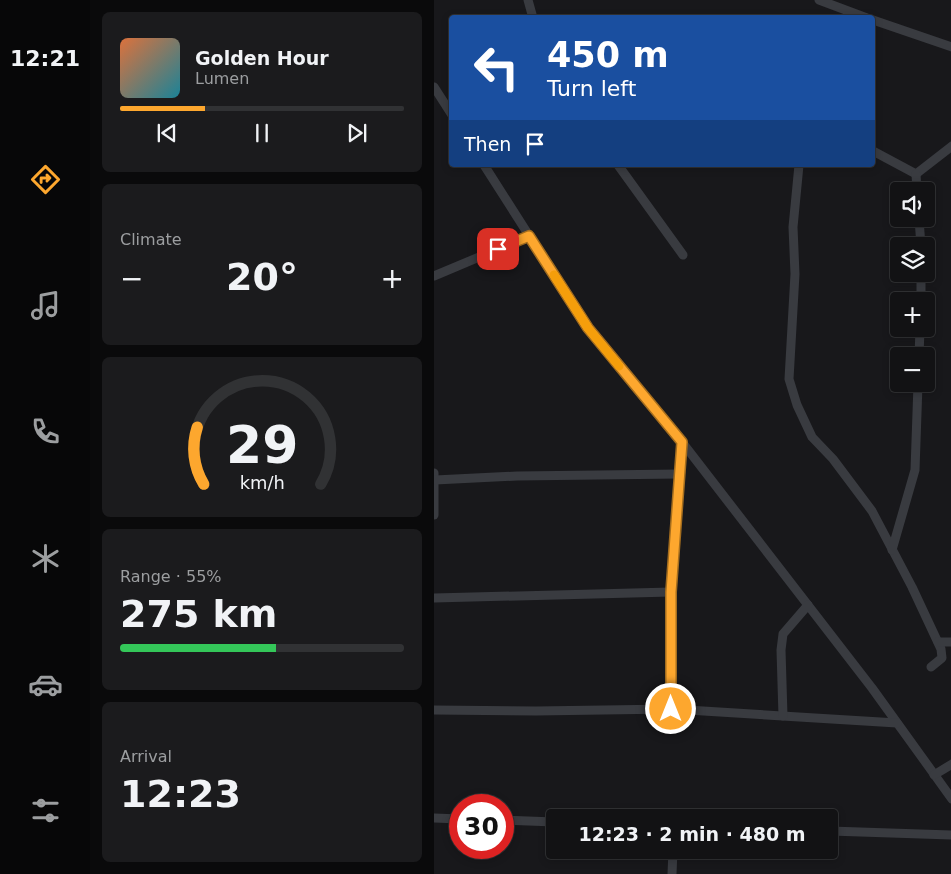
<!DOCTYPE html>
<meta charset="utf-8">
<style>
:root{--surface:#121214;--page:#1b1b1d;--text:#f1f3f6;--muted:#9c9ea0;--line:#313234;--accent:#fda72e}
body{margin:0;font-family:"DejaVu Sans",sans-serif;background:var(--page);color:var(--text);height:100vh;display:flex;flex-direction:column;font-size:19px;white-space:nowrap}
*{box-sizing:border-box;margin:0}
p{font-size:16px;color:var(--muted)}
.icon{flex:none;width:28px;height:28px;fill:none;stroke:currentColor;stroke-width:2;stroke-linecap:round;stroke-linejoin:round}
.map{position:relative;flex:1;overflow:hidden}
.sheet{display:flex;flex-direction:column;gap:12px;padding:12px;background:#0a0a0b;width:344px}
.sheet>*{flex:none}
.top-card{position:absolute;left:15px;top:15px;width:426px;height:152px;border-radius:5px;box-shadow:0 2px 8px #0003,0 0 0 1px var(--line);background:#1a4fa0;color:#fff;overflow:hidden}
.tools{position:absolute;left:456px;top:182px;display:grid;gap:10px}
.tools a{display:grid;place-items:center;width:45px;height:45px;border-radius:5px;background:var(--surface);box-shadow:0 2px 8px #0003,0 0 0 1px var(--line);font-size:25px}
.speed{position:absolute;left:15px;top:794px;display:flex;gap:10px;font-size:25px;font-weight:700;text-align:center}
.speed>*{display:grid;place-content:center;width:65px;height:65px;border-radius:50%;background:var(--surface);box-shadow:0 2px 8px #0003,0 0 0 1px var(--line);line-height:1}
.speed .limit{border:8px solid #d22;background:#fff;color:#111}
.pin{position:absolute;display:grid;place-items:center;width:42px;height:42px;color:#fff;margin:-21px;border-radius:10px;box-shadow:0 2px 8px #0006}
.me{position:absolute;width:55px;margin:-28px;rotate:0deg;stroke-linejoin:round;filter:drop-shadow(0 0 4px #0008)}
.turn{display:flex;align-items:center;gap:18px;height:105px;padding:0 15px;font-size:22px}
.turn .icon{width:65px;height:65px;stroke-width:2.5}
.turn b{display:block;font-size:35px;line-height:42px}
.then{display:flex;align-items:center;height:48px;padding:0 15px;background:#0003;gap:10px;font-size:19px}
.big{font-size:38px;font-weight:800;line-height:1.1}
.sheet .widget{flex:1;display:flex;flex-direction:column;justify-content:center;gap:8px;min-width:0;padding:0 18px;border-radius:8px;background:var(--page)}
.sheet .dial{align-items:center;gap:0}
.dial svg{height:130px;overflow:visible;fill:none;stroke:var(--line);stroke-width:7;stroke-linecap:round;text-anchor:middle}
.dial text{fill:var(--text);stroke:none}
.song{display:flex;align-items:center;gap:15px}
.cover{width:60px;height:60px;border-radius:8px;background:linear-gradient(135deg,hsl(20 70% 55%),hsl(190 70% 35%))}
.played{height:5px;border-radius:2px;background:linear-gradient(90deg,var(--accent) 30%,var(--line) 30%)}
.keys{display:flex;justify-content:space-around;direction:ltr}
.heat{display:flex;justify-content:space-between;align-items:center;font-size:28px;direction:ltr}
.charge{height:8px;border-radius:4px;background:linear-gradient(90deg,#34c759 55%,var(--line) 0)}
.trip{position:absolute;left:112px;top:809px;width:292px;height:50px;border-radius:5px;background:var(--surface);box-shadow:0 2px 8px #0003,0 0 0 1px var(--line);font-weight:800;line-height:50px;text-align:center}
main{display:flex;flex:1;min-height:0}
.dock{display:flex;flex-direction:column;width:90px;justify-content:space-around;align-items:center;background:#070708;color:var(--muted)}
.dock .icon{width:35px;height:35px}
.dock .active{color:var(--accent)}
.dock b{font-size:22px;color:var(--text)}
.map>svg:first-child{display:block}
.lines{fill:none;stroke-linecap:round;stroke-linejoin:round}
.minor{stroke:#393b40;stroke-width:9}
.route-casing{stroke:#a46d1e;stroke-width:12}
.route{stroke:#fda72e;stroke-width:9}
.slow{stroke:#f59e0b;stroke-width:9}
</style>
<main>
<nav class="dock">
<b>12:21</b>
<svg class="icon active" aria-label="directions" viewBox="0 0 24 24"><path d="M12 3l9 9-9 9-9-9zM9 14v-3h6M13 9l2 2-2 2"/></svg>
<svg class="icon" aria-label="music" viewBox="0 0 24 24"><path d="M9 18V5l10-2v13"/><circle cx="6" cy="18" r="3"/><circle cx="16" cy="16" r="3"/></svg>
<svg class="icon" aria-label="phone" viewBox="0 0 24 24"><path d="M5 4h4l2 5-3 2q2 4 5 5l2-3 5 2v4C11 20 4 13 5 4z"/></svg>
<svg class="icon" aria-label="climate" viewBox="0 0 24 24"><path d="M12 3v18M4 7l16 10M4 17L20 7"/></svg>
<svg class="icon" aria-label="car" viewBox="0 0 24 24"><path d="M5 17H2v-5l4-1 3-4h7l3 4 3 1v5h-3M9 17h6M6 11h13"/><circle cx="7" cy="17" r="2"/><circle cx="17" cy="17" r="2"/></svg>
<svg class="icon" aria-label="filters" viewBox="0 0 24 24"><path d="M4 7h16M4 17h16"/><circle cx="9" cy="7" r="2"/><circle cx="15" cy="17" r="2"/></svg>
</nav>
<section class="sheet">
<div class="widget">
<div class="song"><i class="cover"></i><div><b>Golden Hour</b><p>Lumen</p></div></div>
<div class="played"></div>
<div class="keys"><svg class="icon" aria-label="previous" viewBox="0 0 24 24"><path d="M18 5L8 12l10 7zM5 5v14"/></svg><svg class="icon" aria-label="pause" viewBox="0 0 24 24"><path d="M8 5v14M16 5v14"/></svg><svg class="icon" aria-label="next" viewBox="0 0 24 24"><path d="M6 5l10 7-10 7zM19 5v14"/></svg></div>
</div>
<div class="widget"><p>Climate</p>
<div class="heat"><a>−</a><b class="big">20°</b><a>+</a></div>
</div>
<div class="widget dial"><svg viewBox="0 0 100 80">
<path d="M14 69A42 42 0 1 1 86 69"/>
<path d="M14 69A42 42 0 0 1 10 34" stroke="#fda72e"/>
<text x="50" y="56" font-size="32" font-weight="700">29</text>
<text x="50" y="72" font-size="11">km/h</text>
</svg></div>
<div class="widget"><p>Range · 55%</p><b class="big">275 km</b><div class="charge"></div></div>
<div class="widget"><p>Arrival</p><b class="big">12:23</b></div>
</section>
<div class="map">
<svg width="518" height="874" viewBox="0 0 518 874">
<rect width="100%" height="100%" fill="#18181b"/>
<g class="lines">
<g class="minor">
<path d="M94,0L99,18"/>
<path d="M385,0L433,18"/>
<path d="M439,20L518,47"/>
<path d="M0,87L18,115"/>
<path d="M439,151L482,174"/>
<path d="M50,165L154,328L248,442L438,688L518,799"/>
<path d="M184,165L249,255"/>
<path d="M365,165L359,227L361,274L355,379L363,405L378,437L399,459L438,511L478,587L507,649L508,658L497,667"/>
<path d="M482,174L518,146"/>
<path d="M482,174L483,191"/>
<path d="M485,219L487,246"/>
<path d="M0,276L95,236"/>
<path d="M487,301V274"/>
<path d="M485,356L486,329"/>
<path d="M0,473V515"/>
<path d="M1,480L83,476L245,474"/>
<path d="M458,550L481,470L484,384"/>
<path d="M0,598L237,592"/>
<path d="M504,642H518"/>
<path d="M237,709V592L248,442"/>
<path d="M0,710L102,711L237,709L463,723"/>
<path d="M349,716L347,650L349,634L374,605"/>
<path d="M500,775L518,764"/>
<path d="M0,818L26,819"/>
<path d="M69,820L121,822"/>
<path d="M396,831L518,835"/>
<path d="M238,874L239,850"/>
</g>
</g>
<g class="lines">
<g class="route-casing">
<path id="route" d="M64,249L95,236L154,328L248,442L237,592V709"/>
</g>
<use href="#route" class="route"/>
<path class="slow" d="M120,275L154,328L185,366"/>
</g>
</svg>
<div class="tools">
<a><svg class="icon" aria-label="sound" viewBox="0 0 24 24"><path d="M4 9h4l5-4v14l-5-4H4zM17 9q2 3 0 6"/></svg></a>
<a><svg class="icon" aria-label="layers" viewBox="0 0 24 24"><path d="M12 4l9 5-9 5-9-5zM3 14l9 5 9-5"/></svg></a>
<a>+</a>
<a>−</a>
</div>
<div class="speed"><div class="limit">30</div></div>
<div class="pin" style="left:64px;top:249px;background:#d93025"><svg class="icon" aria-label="arrive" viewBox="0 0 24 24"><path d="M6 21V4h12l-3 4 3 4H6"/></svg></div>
<svg class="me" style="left:237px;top:709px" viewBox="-20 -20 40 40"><circle r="17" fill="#fda72e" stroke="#fff" stroke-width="3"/><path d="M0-11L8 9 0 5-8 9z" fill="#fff"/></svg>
<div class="trip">12:23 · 2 min · 480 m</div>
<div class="top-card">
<div class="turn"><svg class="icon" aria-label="left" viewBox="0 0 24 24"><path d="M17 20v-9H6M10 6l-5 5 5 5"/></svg><div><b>450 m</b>Turn left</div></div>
<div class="then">Then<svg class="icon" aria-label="arrive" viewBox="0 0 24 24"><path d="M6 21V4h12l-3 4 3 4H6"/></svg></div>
</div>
</div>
</main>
